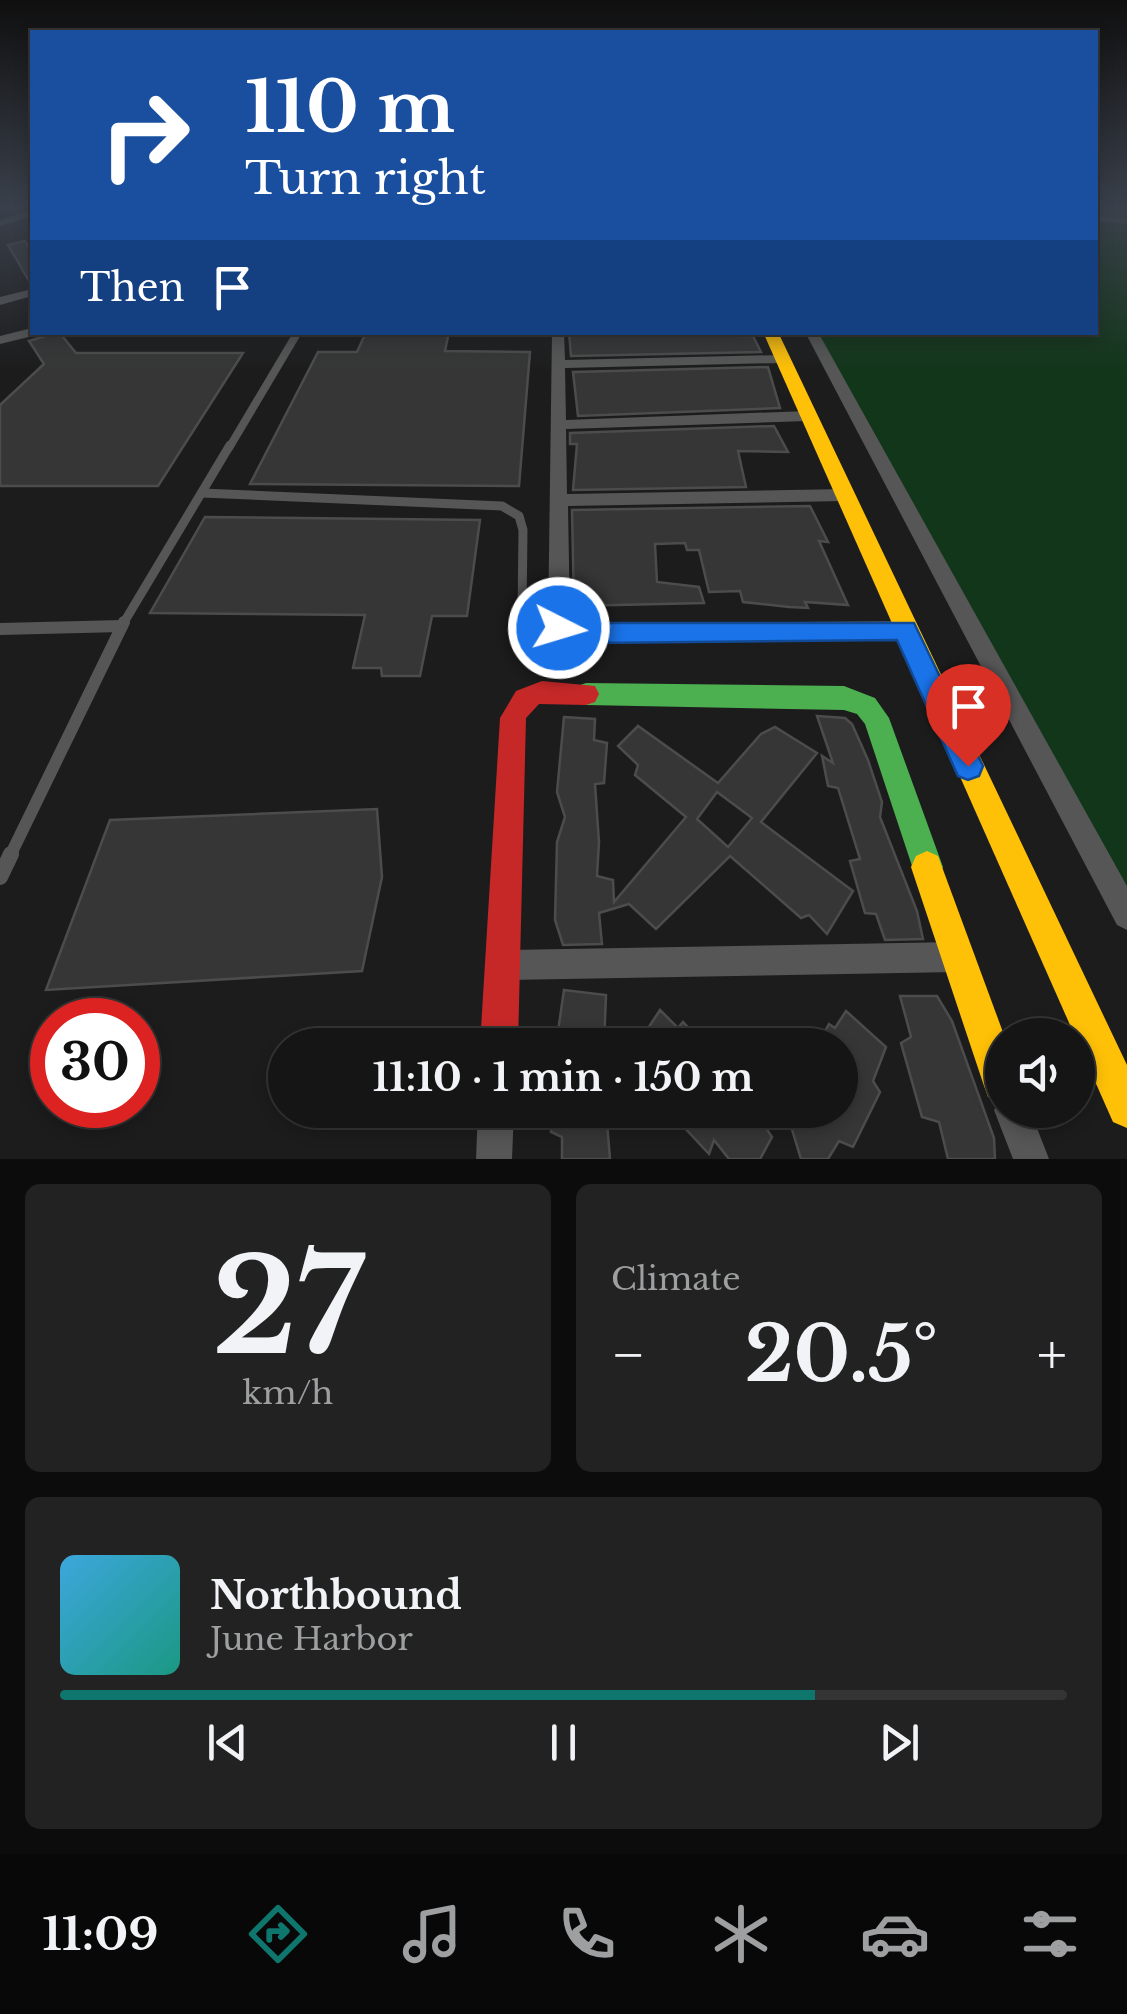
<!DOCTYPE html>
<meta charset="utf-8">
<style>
:root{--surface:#151515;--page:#222;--text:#f1f3f6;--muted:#9d9fa0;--line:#343434;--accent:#0f766e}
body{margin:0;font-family:"Libre Baskerville",serif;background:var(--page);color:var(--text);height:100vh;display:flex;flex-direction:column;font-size:38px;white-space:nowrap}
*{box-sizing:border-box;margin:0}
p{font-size:32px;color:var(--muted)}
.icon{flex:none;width:55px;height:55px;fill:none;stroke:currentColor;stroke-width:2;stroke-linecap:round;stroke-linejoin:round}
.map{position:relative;height:1159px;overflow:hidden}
.side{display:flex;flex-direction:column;gap:25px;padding:25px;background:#0c0c0c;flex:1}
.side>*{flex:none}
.guide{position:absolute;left:30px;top:30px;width:1068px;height:305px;border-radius:0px;box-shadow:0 5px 15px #0003,0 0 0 2px var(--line);background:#1a4fa0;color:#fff;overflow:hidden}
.buttons{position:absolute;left:985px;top:1018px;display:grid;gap:20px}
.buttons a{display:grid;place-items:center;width:110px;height:110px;border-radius:50%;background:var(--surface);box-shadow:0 5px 15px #0003,0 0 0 2px var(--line);font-size:50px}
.speed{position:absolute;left:30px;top:998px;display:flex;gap:20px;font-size:50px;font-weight:700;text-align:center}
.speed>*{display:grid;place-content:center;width:130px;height:130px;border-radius:50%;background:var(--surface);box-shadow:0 5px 15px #0003,0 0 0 2px var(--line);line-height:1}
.speed .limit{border:15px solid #d22;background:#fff;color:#111}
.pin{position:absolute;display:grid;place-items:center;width:85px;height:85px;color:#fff;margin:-102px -42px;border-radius:50% 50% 50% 0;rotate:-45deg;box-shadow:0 0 10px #0007}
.pin .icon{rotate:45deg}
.me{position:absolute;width:110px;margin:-55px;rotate:95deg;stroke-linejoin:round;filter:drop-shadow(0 0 8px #0008)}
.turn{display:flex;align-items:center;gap:35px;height:210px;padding:0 50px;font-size:45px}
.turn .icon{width:130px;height:130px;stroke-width:2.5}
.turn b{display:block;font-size:70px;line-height:85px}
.then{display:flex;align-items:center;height:95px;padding:0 50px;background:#0003;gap:20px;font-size:38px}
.big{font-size:75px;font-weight:800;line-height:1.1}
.side .widget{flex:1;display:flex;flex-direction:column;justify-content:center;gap:15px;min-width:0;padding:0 35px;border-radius:15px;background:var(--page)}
.side .dial{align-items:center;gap:0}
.dial b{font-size:130px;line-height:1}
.song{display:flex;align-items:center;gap:30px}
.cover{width:120px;height:120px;border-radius:15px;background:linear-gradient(135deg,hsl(200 70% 55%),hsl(170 70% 35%))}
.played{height:10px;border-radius:5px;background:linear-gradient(90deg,var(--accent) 75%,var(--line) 75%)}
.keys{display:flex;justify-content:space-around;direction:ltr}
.heat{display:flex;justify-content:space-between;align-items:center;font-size:55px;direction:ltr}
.side .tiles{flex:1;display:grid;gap:25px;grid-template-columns:1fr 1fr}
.widget:last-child{grid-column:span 2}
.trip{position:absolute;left:268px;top:1028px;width:590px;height:100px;border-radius:50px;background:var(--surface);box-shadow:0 5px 15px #0003,0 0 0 2px var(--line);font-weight:800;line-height:100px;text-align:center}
.dock{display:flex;height:160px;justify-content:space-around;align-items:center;background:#080808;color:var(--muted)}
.dock .icon{width:70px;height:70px}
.dock .active{color:var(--accent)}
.dock b{font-size:45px;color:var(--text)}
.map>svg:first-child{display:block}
.green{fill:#12361a}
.building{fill:#353635;stroke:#4c4c4c;stroke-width:2.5;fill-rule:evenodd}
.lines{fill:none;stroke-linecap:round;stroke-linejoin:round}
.lane-far4{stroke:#555655;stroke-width:5}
.lane-far3{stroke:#555655;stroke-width:8}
.lane-far2{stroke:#555655;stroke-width:9}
.lane-far1{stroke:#555655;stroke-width:12}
.lane{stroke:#555655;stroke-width:16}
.street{fill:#555655;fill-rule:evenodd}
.fast{fill:#4caf50;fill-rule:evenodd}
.slow{fill:#ffc107;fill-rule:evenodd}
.jam{fill:#c62828;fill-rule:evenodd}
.route{fill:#1a73e8;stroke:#114b97;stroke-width:2.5}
</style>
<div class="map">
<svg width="1127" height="1159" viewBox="0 0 1127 1159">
<rect width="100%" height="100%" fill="#1c1c1c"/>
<path class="green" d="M1095,209H1127V900L817,333L1095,332Z"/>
<g class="building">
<path d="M25,241L32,253V286L8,245Z"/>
<path d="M59,332L76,353H243L158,486H0V405L44,364L29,341Z"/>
<path d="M366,332H449L445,351L530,352L519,486L250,484L318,352H357Z"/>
<path d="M569,332H743V336H753L761,352L571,356Z"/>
<path d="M768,367L780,408L578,416L573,372Z"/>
<path d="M774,426L788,452L738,451L746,487L573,490L577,444H570V433Z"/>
<path d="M810,506L828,542L819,541L848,605L805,602L808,608L789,607L743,602L740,591L709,592L699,550H687L685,543L655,544L657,582L699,587L704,603L574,606L572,510Z"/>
<path d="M205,517L480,520L467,616H432L420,676H382L381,668H353L365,615L150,613Z"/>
<path d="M817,716L845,718L852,724L868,760L882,802L880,817L917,911L923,939L885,940L876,914L865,913L850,861L860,859L838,788L828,786L822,756L833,763Z"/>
<path d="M564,717L595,719L594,740L607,743L604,783L595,784L599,842L597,876L613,880L614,902L686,817L635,775L638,765L618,746L638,726L718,783L761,734L775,727L817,753L761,822L853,891L827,934L809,915L801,918L730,856L656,929L629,904L599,913L602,944L563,945L555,920L557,842L565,817L557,792ZM717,792L752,818L728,847L697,819Z"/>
<path d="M377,809L382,877L362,971L46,990L110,820Z"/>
<path d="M564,990L606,995L604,1045H556Z"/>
<path d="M900,996H937L952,1021L994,1138L995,1159H948L939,1122L922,1117L901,1043L911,1037Z"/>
<path d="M660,1010L678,1028L683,1022L704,1045H637Z"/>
<path d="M846,1011L886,1047L873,1081L880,1092L853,1147L839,1141L828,1159H801L786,1110H840V1045H817L829,1024L835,1028Z"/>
<path d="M552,1110H606L610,1159H562V1137L551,1132Z"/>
<path d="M668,1110H754L772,1137L760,1159H729L714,1140L709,1154Z"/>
</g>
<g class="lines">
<path class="lane-far4" d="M1095,219L1127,221"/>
<path class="lane-far3" d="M229,448L295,337"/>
<g class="lane-far2">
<path d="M202,493L502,506L519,516L523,530L522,617L531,624"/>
<path d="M123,624L230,445"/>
</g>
<g class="lane-far1">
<path d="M528,622L534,627L559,628"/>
<path d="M0,629L122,626"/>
<path d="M10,856L124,622"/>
</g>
<path class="lane" d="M0,877L11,854"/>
<g class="street">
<path d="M32,210V216L0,226V220Z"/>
<path d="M32,289V296L0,305V297Z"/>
<path d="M32,328V332H38L37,335L0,344V336Z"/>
<path d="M552,332H564L565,360L780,355L787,359L780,363L565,368L566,420L807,411L815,416L807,421L566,429L567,494L846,489L855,495L846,501L568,506L570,621L592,624L905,621L913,624L916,630L913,636L592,642L551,634L548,628Z"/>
<path d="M805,332H818L1127,886V930L1117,925Z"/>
<path d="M956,942L967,946L971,957L967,968L956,972L503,980L492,976L488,965L492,954L503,950Z"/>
<path d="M1002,1096V1110H1030L1049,1159H1013L994,1110Z"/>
<path d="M478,1110H514L512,1159H476Z"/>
</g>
<path class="fast" d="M586,683L844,686L875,698L889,718L943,867L938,878L927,883L916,878L865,724L857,714L844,710L586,705L577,702L573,694L577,686Z"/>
<g class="slow">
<path d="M763,332H778L1127,1065V1128L1113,1122Z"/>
<path d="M927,851L938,856L1004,1035L1002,1102L988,1097L983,1083L911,867L916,856Z"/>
</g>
<path class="jam" d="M542,681L595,686L599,694L595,702L586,705L539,704L526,718L518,1045H480L500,718L516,691Z"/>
</g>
<linearGradient id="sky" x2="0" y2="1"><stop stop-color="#0f0f0f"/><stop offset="0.56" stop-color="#3a404b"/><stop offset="1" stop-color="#3a404b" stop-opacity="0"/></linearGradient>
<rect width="1127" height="371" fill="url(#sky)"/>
<path class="route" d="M559,618L592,623H914L983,766L979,776L968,780L958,776L897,640L592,643L550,635L547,628L550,621Z"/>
</svg>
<div class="buttons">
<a><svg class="icon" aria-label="sound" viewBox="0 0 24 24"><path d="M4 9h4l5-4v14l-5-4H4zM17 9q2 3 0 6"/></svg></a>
</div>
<div class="speed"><div class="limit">30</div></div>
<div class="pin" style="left:968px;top:766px;background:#d93025"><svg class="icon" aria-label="arrive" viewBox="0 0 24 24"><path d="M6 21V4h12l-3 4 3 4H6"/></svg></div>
<svg class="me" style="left:559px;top:628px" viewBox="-20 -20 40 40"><circle r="17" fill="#1a73e8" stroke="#fff" stroke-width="3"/><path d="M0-11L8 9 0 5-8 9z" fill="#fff"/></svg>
<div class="trip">11:10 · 1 min · 150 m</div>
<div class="guide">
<div class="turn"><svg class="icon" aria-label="right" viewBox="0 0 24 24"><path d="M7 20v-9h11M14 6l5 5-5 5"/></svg><div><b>110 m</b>Turn right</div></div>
<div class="then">Then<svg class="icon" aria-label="arrive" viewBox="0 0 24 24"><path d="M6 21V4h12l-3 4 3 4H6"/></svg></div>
</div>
</div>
<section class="side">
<div class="tiles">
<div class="widget dial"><b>27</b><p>km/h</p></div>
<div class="widget"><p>Climate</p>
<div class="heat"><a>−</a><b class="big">20.5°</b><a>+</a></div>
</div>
<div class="widget">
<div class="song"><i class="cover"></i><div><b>Northbound</b><p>June Harbor</p></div></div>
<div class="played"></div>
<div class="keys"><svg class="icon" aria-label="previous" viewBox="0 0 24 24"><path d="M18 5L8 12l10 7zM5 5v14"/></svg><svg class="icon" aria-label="pause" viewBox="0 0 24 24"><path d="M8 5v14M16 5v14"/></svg><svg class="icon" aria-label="next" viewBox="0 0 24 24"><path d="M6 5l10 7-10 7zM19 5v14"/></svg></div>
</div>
</div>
</section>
<nav class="dock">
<b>11:09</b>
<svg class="icon active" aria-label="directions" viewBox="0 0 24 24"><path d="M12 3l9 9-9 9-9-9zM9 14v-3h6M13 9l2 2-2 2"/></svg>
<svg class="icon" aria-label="music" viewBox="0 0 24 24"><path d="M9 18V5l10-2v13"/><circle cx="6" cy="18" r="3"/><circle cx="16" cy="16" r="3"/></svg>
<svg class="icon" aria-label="phone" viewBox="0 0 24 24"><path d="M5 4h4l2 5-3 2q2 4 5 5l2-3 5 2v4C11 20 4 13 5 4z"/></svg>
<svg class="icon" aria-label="climate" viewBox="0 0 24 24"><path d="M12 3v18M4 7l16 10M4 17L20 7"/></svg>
<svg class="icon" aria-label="car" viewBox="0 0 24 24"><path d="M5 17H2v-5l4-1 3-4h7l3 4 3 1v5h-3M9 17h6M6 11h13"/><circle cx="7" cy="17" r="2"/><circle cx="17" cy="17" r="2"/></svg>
<svg class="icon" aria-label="filters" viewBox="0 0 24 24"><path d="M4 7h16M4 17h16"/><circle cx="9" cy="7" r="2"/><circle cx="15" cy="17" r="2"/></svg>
</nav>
